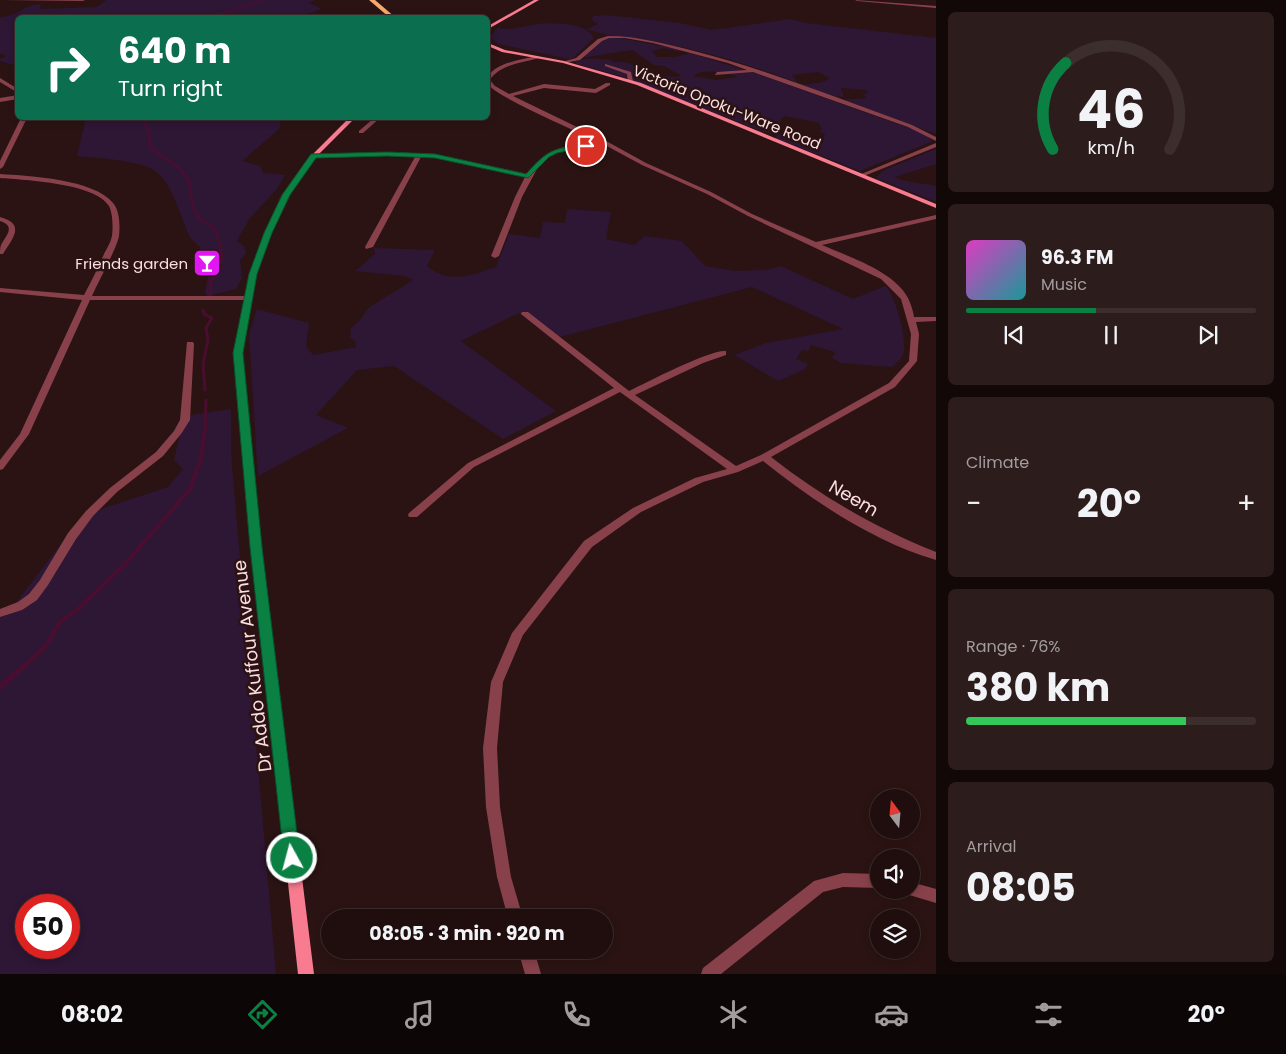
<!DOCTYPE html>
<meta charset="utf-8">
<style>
:root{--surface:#200e0e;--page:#2d1c1c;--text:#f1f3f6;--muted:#a29c9e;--line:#3d2e2e;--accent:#0b8043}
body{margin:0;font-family:Poppins,sans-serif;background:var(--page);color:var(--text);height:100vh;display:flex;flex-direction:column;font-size:19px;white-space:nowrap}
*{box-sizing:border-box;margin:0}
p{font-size:16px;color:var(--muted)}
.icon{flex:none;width:28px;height:28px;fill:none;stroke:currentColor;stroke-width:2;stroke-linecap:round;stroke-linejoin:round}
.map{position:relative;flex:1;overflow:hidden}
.panel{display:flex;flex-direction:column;gap:12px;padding:12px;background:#120808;width:350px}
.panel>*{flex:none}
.guide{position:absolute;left:15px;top:15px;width:475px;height:105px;border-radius:8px;box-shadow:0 2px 8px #0003,0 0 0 1px var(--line);background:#0b6e4f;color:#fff;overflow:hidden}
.needle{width:32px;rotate:344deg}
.controls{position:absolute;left:870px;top:789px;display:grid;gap:10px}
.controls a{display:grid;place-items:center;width:50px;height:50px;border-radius:50%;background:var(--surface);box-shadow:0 2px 8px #0003,0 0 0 1px var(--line);font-size:25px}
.speed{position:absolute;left:15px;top:894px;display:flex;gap:10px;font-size:25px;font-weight:700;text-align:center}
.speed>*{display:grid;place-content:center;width:65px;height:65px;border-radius:50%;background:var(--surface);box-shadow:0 2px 8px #0003,0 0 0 1px var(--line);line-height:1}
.speed .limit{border:8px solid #d22;background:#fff;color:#111}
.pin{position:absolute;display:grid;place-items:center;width:42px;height:42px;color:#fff;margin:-21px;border:2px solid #fff;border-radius:50%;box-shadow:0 1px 5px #0007}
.me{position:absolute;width:55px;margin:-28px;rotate:353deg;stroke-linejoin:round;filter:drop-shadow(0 0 4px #0008)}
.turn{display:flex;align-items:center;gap:18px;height:105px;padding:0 20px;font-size:22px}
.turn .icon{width:65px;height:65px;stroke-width:2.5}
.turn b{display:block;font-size:35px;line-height:42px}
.big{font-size:38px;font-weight:700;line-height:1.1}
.panel .tile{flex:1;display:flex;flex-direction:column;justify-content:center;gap:8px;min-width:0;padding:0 18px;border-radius:8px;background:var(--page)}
.panel .dial{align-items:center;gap:0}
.dial svg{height:130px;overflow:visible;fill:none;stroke:var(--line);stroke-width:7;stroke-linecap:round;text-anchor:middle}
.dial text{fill:var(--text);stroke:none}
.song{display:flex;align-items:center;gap:15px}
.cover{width:60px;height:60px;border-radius:8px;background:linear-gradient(135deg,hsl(310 70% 55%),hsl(180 70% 35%))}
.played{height:5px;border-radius:2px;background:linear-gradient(90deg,var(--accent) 45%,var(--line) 45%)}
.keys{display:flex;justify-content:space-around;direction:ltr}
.heat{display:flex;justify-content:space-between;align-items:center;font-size:28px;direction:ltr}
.charge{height:8px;border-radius:4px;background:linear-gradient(90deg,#34c759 76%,var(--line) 0)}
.trip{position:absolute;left:321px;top:909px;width:292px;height:50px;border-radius:25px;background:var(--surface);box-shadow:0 2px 8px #0003,0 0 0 1px var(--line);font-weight:700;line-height:50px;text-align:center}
.dock{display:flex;height:80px;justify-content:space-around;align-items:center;background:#0d0606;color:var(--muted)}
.dock .icon{width:35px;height:35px}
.dock .on{color:var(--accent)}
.dock b{font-size:22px;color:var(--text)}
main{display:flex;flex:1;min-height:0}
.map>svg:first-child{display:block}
.green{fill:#2e1635;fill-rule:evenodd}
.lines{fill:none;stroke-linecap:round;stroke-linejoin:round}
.stream-far4{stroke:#490e2f;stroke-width:2}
.stream-far3{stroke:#490e2f;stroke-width:2.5}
.stream-far2{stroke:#490e2f;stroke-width:3}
.stream-far1{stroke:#490e2f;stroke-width:4}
.stream{stroke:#490e2f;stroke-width:5}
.minor{fill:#88414b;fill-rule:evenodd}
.tertiary{fill:#88414b;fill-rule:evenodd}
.secondary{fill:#f87b8f;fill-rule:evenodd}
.primary{fill:#f7aa6c;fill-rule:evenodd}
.route{fill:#0b8043;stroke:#07532c}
.labels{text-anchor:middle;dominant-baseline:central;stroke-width:5;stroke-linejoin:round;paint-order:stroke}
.far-street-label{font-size:15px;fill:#fddfe1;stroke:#2b1313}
.far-poi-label{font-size:15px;fill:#fddfe1;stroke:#2b1313;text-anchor:end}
.street-label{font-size:18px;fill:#fddfe1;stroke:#2b1313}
</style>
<main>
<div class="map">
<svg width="936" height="974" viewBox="0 0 936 974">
<rect width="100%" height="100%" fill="#2b1313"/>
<g class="green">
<path d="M106,0H315L309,3L322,9L297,18H18L17,66L0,61V59L6,56L0,53V17C16,17 25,4 41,4L39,9L97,7Z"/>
<path d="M606,15L680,23L712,30L790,19L806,23L936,38V134L840,100L867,98L862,94H868L866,90L841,88L844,97L831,96L802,85L823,82L830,78L818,72L792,75L798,83C754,66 708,52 662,43C637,38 610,38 587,29L598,24L592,20L593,16Z"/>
<path d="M544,23C559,24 586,22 594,38L574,57L569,59L498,44L490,37L497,28L511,29Z"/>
<path d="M607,38H620L682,50L679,52L664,48L652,51L657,57H675L690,53L745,70C737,71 727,74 720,73C711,71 701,70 693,76L715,80L737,77L732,74L752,72L923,133L933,141L860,171L775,138L778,134C794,134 809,144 823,138L825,134L819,131L822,129L819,123L785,116L781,118L779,125L781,129L770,132H764L627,78L574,63C584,57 600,59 612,60V62C627,62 633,61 639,75L679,77L680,75L664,66L654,65L632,50L581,58L602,40Z"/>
<path d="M86,118H282L279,129L242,161L261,166L263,173L285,175L277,189L250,218L237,241L244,246L246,253L240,261L242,278L236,289L207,296L205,293L211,258L199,256L200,247C186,236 188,231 181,215C175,201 170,185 159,174C145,160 97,158 77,156Z"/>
<path d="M936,149V164L895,177C908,184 922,182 936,186V202L876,178L884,170Z"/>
<path d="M567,209L611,212L606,239L634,245L645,236L682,241L705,266L736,271L766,270L781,266L853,299L885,286C896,295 908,341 903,355C901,359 895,364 892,367L841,363L832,358L835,352L811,345L808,351L802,350L796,359L808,364L805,369L778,381L734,355L766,343L843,329L752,287L552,339L519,313L461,341L556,411L503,439L394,366L357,370L316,415L348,428L258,476L249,334L257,309L309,323L306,346L313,355L356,347L355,341L350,338L351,328L361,319L368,308L413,280L405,276L355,271L375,254L374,248L435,250L427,266C450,285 471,275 496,267L509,234L540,238L543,222L565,223Z"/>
<path d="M231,409V454L276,974H0V612L11,609L65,539L101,509L168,487L183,469L174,460L184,416ZM26,905H69V948H26Z"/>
</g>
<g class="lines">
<path class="stream-far4" d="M208,18L263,0"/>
<path class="stream-far3" d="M141,118L149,131L150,147L179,168L189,180L193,208L200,219L215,229L220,247"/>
<g class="stream-far2">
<path d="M210,297C211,291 210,282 213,276C220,263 224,262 220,246"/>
<path d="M203,310L204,314L212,318L206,328L208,340L203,364L205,390"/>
<path d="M205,429L206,400"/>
</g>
<path class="stream-far1" d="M24,666L45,647L60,622L78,609L126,563L190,489L201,458L205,428"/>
<path class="stream" d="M0,687L25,665"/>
<g class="minor">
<path d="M2,0H85L83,1Z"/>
<path d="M608,36C638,36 666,44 694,51C768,70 840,99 912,125L936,137V141L908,127L753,72L715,75L717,72L747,70L728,63L653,43L625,38H609L602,41L580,60L564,63L562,62L576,58L598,39Z"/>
<path d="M537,56L539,58C522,63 500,64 490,80L495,86L509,94L544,84L595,89L606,83H610V85L596,93L544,88L513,96L608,142L646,163L711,192L752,214L816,242L936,215V219L822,245C849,257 894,271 908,298C911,304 913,311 914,317H936V321L916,322L919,334L917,361L895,387L771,457C822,497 876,528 936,552V560C874,542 813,501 763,461L738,472L703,482L641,512L592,547L523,635L503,682L497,748L500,807L511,877L523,918H508L497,877L486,807L483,748L491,682L512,633L584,541L633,508L695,478L727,469L620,392L474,467L417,517H409L408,515L409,513L468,463L614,388L521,314L522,312H528L629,391C647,382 711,349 726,351V355L703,363L635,395L736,466L761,455L889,383L909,361L911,334L901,299L881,279L748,216L707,194L642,165L605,145L567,149L557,152L546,159L537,169L522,197L499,256L495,258L491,256L515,197L525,177L435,158L421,157L373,247L366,249L365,247L415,157L387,156L314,158L312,157V155L387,152L435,154L528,174C546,146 568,145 599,142C583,134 492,95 488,84C487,83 488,78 488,76C498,62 521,60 537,56Z"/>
<path d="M605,64L631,72L633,81L628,82L627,74L605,66Z"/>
<path d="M0,78L18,89V93L0,82Z"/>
<path d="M18,95V99L0,102V98Z"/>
<path d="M21,118H27L3,167L0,169V161Z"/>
<path d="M374,118H380L363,133H359V131Z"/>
<path d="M936,143V147L864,176L859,175Z"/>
<path d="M0,174C29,176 94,179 113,203C120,211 120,226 119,236C117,248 98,282 92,296H248L252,298L248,300H90L29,434L3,469L0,470V460L20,434L82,300L0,292V288L84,295C91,282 98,268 104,254C107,248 111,242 112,236C113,228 113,214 109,206C95,183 25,180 0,178Z"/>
<path d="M0,217C26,224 13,238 3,254H0C0,251 0,248 1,245C5,237 17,226 0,221Z"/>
<path d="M187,342H193L194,344L190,420L181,434L163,456L117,492L93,516L76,539L48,585L37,600L22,610L0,617V609L18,602L29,594L40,580L68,533L86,511L110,488L156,452L174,431L180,420Z"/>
<path d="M843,873L879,874V888L843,887L823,892L721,974H701L703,968L814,881Z"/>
<path d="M911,882L936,889V903L906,894L904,890H911Z"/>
<path d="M518,950H534L541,974H525Z"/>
</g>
<path class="tertiary" d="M855,0L936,6V8L857,1Z"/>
<g class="secondary">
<path d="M534,0H539L488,29V26Z"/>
<path d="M488,43L505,50L564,61L641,83L936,204V208L637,85L563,63L502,52L488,46Z"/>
<path d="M349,118H355L316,157L289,195L271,233L257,274L242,353L261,547L314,974H298L251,547L234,353L249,274L265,233L283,195L312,155Z"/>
</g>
<path class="primary" d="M369,0H375L396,18H390Z"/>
</g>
<path class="route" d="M586,144L589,146L588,147L557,153L549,157L528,178L435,158L387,156L316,158L290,195L272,233L257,274L243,353L262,547L300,858L298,863L292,865L286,863L284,858L250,547L233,353L249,274L264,233L282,195L311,154L387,152L435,154L526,174C550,148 551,150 586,144Z"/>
<defs>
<g id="bar-square" transform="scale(1.4375)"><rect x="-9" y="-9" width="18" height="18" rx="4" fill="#e016f3" stroke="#2b1313"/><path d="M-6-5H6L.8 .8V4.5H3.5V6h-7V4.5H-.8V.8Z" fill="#fff"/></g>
</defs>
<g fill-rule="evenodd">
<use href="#bar-square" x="207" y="263"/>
</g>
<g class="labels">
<g class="far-street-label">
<text transform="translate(727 107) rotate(22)">Victoria Opoku-Ware Road</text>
</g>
<g class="far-poi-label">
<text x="188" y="263">Friends garden</text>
</g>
<g class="street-label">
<text transform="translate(854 498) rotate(30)">Neem</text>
<text transform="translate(252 666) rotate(-97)">Dr Addo Kuffour Avenue</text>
</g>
</g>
</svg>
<div class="controls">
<a><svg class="needle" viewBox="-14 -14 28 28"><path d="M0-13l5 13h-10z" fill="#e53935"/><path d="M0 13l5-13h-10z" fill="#a29c9e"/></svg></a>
<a><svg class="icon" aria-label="sound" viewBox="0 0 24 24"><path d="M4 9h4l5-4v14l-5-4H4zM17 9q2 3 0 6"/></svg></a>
<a><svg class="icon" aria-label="layers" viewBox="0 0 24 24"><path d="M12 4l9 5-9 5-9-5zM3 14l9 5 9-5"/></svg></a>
</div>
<div class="speed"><div class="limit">50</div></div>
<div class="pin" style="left:586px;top:146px;background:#d93025"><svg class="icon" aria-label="arrive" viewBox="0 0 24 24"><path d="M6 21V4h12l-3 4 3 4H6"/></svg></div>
<svg class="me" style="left:292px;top:858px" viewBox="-20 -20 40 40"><circle r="17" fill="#0b8043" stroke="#fff" stroke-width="3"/><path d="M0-11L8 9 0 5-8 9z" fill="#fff"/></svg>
<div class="trip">08:05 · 3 min · 920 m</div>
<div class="guide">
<div class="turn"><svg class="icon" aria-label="right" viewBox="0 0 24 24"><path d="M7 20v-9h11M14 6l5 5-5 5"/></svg><div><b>640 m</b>Turn right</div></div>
</div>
</div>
<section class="panel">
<div class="tile dial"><svg viewBox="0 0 100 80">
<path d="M14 69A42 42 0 1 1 86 69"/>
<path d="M14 69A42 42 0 0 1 22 16" stroke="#0b8043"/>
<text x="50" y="56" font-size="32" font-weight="700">46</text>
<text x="50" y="72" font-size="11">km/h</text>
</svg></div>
<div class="tile">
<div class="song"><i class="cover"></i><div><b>96.3 FM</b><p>Music</p></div></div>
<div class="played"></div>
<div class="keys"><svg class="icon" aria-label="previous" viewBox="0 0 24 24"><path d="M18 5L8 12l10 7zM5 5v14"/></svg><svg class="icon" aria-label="pause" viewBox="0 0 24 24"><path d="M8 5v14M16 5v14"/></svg><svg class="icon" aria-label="next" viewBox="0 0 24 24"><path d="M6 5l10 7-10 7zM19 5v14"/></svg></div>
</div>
<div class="tile"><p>Climate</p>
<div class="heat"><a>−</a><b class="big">20°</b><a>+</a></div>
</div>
<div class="tile"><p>Range · 76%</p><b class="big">380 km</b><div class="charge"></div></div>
<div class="tile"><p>Arrival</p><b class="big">08:05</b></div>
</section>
</main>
<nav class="dock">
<b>08:02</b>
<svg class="icon on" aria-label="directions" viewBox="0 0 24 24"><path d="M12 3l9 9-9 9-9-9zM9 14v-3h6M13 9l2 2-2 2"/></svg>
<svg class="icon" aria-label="music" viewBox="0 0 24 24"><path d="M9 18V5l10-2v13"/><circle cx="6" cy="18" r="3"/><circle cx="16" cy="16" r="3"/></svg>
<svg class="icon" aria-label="phone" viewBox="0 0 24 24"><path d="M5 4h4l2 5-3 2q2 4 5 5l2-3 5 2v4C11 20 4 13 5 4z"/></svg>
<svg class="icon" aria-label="climate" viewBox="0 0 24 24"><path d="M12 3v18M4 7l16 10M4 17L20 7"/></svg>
<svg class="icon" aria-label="car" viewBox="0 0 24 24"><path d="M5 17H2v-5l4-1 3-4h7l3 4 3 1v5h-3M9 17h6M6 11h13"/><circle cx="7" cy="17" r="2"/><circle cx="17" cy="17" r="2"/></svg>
<svg class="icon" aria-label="filters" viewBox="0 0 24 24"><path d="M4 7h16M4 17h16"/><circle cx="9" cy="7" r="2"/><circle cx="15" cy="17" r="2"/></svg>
<b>20°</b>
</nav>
